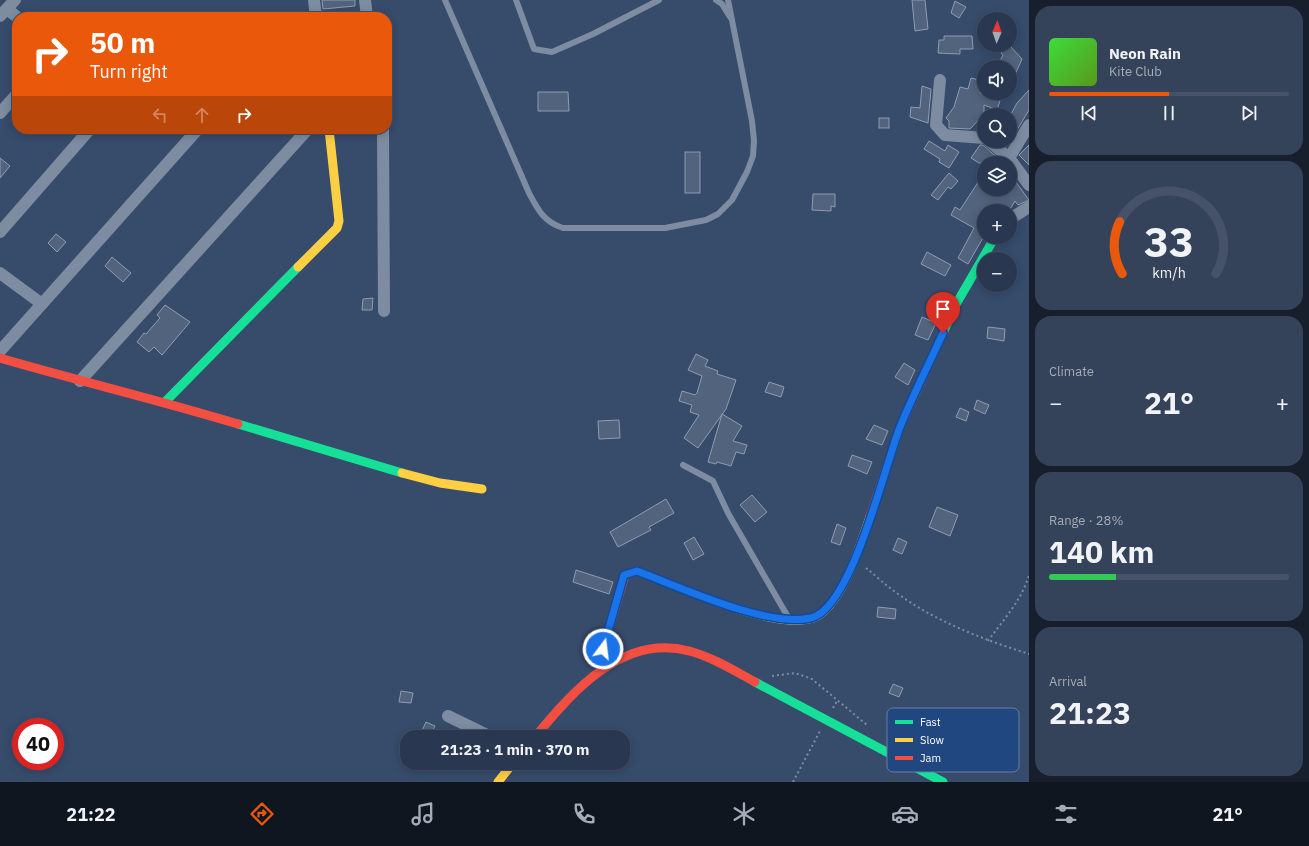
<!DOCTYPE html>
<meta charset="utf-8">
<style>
:root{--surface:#293850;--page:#35435a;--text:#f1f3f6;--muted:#a5acb7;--line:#455267;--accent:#ea580c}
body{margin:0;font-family:"IBM Plex Sans",sans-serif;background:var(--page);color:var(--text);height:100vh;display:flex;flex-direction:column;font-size:15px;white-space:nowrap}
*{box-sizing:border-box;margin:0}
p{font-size:13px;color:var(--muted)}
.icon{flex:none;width:22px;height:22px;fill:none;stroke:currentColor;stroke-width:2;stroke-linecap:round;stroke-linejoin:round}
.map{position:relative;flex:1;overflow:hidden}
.panel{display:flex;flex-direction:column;gap:6px;padding:6px;background:#171f2c;width:280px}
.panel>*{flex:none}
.banner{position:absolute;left:12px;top:12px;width:380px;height:122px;border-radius:16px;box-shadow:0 2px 10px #0003,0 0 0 1px var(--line);background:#ea580c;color:#fff;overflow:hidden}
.needle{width:26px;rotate:2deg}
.fabs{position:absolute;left:977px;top:12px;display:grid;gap:8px}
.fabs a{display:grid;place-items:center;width:40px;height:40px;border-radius:50%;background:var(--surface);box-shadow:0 2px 10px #0003,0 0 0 1px var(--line);font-size:20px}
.speed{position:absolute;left:12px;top:718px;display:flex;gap:8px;font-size:20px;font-weight:700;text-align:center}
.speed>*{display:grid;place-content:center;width:52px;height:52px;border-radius:50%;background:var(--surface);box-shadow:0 2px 10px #0003,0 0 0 1px var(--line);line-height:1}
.speed .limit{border:6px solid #d22;background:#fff;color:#111}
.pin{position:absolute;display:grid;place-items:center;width:34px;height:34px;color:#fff;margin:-41px -17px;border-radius:50% 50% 50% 0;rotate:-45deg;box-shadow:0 0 4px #0007}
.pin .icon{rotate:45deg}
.me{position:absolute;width:44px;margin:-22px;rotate:15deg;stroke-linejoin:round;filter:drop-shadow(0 0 3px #0008)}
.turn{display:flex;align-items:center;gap:14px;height:84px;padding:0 12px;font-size:18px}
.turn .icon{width:52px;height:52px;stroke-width:2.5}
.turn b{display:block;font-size:28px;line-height:34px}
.lanes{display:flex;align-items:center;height:38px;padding:0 12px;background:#0003;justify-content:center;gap:20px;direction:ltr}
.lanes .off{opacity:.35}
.big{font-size:30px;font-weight:700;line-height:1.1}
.panel .widget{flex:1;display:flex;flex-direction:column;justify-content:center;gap:6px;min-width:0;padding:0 14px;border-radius:16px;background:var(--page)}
.panel .dial{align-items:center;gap:0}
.dial svg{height:104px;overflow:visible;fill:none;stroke:var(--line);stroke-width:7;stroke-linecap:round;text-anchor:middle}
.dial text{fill:var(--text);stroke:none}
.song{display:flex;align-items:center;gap:12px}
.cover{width:48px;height:48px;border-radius:6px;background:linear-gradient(135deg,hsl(120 70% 55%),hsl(90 70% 35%))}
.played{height:4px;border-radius:2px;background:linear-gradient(90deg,var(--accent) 50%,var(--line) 50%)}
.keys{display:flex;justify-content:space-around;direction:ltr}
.heat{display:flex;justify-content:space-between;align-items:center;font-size:22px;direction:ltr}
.charge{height:6px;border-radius:3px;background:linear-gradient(90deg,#34c759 28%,var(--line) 0)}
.trip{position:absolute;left:400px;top:730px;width:230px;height:40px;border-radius:16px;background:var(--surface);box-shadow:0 2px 10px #0003,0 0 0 1px var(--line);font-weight:700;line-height:40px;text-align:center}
.tab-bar{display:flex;height:64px;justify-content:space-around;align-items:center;background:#101620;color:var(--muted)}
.tab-bar .icon{width:28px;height:28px}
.tab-bar .on{color:var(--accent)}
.tab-bar b{font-size:18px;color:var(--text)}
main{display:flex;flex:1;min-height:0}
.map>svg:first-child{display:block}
.building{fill:#52637d;stroke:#909cb0}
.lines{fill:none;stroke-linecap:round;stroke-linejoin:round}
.path{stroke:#7d8ca1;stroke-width:2;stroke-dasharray:2 3;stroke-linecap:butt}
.lane{stroke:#7d8ca1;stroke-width:6}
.street{stroke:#7d8ca1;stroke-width:12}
.fast{stroke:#16e098;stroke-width:9}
.slow{stroke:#ffcf43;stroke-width:9}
.jam{stroke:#f24e42;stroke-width:9}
.route-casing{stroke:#114b97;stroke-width:10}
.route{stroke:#1a73e8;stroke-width:7}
.key{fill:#214781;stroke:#647ea7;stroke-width:1}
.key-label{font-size:11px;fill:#fff}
</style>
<main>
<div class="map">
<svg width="1029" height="782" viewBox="0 0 1029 782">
<rect width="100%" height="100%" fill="#374b6b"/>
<g class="building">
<path d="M322,0H355V6L323,9Z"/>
<path d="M912,0H925L928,29L915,31Z"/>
<path d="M955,1L966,7L959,18L951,13Z"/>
<path d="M944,36H972L973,49H960V54L938,53L939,40H944Z"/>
<path d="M1009,45L1022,59L1010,86V67H997L1003,55L1001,53Z"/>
<path d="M971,78L983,81L980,93L1000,101L997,110L984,105V114L970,129L949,128V121L946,118L954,107L960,87L968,89Z"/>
<path d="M922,86L931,89L928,123L910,117L911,107L920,108Z"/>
<path d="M1029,90V110L1017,130L1010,133V116L1017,103Z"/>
<path d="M538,92H568L569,111H538Z"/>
<rect x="879" y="118" width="10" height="10"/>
<path d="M929,141L945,151L948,145L959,152L949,168L939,162L940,159L924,149Z"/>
<path d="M980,145H983L1000,160L998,163H979L971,158Z"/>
<path d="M1029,145V165L1019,155Z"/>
<rect x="685" y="152" width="15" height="41"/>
<path d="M0,158L10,166L0,178Z"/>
<path d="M949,173L958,181L951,189L948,187L938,200L931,195Z"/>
<path d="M984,173V189H1010V174L1029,200L1018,205L1015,201L1009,211H984V236L968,264L958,258L974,228L951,215L955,207L960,210Z"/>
<path d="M813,194H835V207L831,206V211L812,210Z"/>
<path d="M56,234L66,242L57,252L48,243Z"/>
<path d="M927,252L951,265L945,276L921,264Z"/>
<path d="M112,257L131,273L123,282L105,266Z"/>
<path d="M373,298L372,310H362L363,299Z"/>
<path d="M165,305L190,322L162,355L154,347L149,352L137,342L144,333L146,334L160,318L157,315Z"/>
<path d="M922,317L936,323L928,340L915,335Z"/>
<path d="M988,327L1005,329L1004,341L987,338Z"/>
<path d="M696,354L708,360L705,366L718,371L717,374L736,380L726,409L698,448L684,438L699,415L690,412L692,405L679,401L682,391L695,395L697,393L702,376L688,370Z"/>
<path d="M904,363L915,370L908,385L895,377Z"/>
<path d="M769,382L784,387L781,397L765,392Z"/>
<path d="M977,400L989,405L985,414L974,409Z"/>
<path d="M960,408L969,412L966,421L956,417Z"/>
<path d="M722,414L742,426L733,441L747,445L744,454L736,452L731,466L717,462L716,464L708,462Z"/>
<path d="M619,420L620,438L599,439L598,421Z"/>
<path d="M874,425L888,431L882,445L866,439Z"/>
<path d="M852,455L872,462L867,474L848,466Z"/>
<path d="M752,495L767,512L755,522L740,505Z"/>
<path d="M666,499L674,513L649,527L651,530L618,547L610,532Z"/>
<path d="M937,507L958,515L950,536L929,527Z"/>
<path d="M837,524L846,528L840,545L831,542Z"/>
<path d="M694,537L704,554L693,560L684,543Z"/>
<path d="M898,538L907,542L902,554L893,550Z"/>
<path d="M576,570L613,582L609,594L573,582Z"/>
<path d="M878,607L896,609L895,619L877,617Z"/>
<path d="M893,684L903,688L899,697L889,693Z"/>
<path d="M401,691L413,693L411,703L399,702Z"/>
<path d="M426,722L435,726L433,730L447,734V737H419Z"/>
</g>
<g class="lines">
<g class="path">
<path d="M866,568C875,575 884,584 894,591C934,621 982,639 1029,654"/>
<path d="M988,641C1003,620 1022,600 1029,575"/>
<path d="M772,676L795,673L812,679L867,725"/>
<path d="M833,708L837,701"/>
<path d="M793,782L820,731"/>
</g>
<g class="lane">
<path d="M445,0L529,193C538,210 544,222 563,228H665L706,220L718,214L732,200L747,172L753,156L754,141L752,121L728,0"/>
<path d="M516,0L534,49L552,52L593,34L659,0"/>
<path d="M716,0L722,4L730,17"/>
<path d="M683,465L713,481L728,513L788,617"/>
</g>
<g class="street">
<path d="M314,0L316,17"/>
<path d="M365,0L367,17"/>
<path d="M7,9L17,17"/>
<path d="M0,16L15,0"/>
<path d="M940,80L936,125L945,135L984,138"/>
<path d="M0,113L17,94"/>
<path d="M383,129L384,311"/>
<path d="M989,141L1009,158L1029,185"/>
<path d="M1009,158L1029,125"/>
<path d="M1010,219L1029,207"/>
<path d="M0,232L90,129"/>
<path d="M0,273L42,304"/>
<path d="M0,351L198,129"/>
<path d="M80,381L308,129"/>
<path d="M448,716L491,737"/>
</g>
<g class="fast">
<path d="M944,331L955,306L995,237"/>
<path d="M165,402L298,267"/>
<path d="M238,424L402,473"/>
<path d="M755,682L943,782"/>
</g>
<g class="slow">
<path d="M298,267L337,228L339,221L329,129"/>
<path d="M402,473L440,483L482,489"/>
<path d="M701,596C727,606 786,627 813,618C841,608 861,543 870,517"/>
<path d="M498,782L513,763"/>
</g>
<g class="jam">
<path d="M0,358C79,381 159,400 238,424"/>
<path d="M870,517L900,427L944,331"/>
<path d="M612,663L603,649L625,575L637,571L701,596"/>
<path d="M535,737C572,692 623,633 689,651C712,657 733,670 755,682"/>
</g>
</g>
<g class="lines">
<g class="route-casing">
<path id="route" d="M603,649L624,575L637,571C680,587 767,628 811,618C852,608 885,465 900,427C913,395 929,364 943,333"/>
</g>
<use href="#route" class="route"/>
</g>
<rect x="887" y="708" width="132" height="64" rx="6" class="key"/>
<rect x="895" y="720" width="18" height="4" fill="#16e098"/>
<rect x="895" y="738" width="18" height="4" fill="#ffcf43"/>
<rect x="895" y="756" width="18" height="4" fill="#f24e42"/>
<g class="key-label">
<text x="920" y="726">Fast</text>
<text x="920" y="744">Slow</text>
<text x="920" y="762">Jam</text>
</g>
</svg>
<div class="fabs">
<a><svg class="needle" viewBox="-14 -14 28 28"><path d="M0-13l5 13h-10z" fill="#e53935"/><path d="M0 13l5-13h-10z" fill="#a5acb7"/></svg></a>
<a><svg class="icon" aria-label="sound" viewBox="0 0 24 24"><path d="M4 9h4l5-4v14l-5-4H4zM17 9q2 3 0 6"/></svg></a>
<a><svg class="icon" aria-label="search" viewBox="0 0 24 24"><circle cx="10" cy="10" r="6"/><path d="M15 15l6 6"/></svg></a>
<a><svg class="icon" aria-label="layers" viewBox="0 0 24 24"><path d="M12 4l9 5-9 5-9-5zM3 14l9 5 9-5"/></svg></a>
<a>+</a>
<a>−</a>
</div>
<div class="speed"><div class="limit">40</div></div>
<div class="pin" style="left:943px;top:333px;background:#d93025"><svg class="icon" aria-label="arrive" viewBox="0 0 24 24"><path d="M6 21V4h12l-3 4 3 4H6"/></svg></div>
<svg class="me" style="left:603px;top:649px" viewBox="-20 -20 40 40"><circle r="17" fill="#1a73e8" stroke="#fff" stroke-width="3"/><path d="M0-11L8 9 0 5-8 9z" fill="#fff"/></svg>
<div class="trip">21:23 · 1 min · 370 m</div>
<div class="banner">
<div class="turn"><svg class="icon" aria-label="right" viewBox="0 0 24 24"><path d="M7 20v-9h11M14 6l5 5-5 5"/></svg><div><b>50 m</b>Turn right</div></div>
<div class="lanes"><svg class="icon off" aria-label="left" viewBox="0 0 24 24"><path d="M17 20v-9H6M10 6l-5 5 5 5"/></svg><svg class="icon off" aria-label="ahead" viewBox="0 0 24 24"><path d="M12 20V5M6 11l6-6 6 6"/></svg><svg class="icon" aria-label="right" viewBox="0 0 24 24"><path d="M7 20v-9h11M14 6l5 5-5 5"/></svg></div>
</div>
</div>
<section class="panel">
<div class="widget">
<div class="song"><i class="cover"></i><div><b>Neon Rain</b><p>Kite Club</p></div></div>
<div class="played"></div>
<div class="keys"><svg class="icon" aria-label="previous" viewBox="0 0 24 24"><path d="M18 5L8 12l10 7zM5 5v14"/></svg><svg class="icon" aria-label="pause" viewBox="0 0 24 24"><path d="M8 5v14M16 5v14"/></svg><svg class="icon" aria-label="next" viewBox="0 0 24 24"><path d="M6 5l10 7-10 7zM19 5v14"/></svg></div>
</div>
<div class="widget dial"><svg viewBox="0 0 100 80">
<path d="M14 69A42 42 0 1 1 86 69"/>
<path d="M14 69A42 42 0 0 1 12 29" stroke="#ea580c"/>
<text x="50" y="56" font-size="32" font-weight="700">33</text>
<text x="50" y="72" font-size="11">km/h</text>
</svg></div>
<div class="widget"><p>Climate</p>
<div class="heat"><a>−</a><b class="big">21°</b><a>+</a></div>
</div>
<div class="widget"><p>Range · 28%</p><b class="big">140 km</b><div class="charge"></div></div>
<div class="widget"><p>Arrival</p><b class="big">21:23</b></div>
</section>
</main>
<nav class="tab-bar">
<b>21:22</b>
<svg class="icon on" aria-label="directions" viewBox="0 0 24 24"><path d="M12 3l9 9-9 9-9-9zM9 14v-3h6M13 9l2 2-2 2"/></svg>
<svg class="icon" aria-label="music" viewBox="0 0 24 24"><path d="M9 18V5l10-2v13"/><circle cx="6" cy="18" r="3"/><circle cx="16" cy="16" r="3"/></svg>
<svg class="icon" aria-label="phone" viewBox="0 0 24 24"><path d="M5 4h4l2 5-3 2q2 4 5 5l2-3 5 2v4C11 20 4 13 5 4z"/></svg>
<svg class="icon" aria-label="climate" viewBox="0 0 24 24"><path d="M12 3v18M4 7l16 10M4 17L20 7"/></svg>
<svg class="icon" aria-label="car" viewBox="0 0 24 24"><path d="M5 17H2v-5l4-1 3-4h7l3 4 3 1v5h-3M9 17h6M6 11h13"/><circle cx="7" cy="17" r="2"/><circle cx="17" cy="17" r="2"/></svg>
<svg class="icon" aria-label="filters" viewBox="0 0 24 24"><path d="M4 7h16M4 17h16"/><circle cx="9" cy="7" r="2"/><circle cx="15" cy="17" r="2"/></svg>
<b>21°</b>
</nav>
